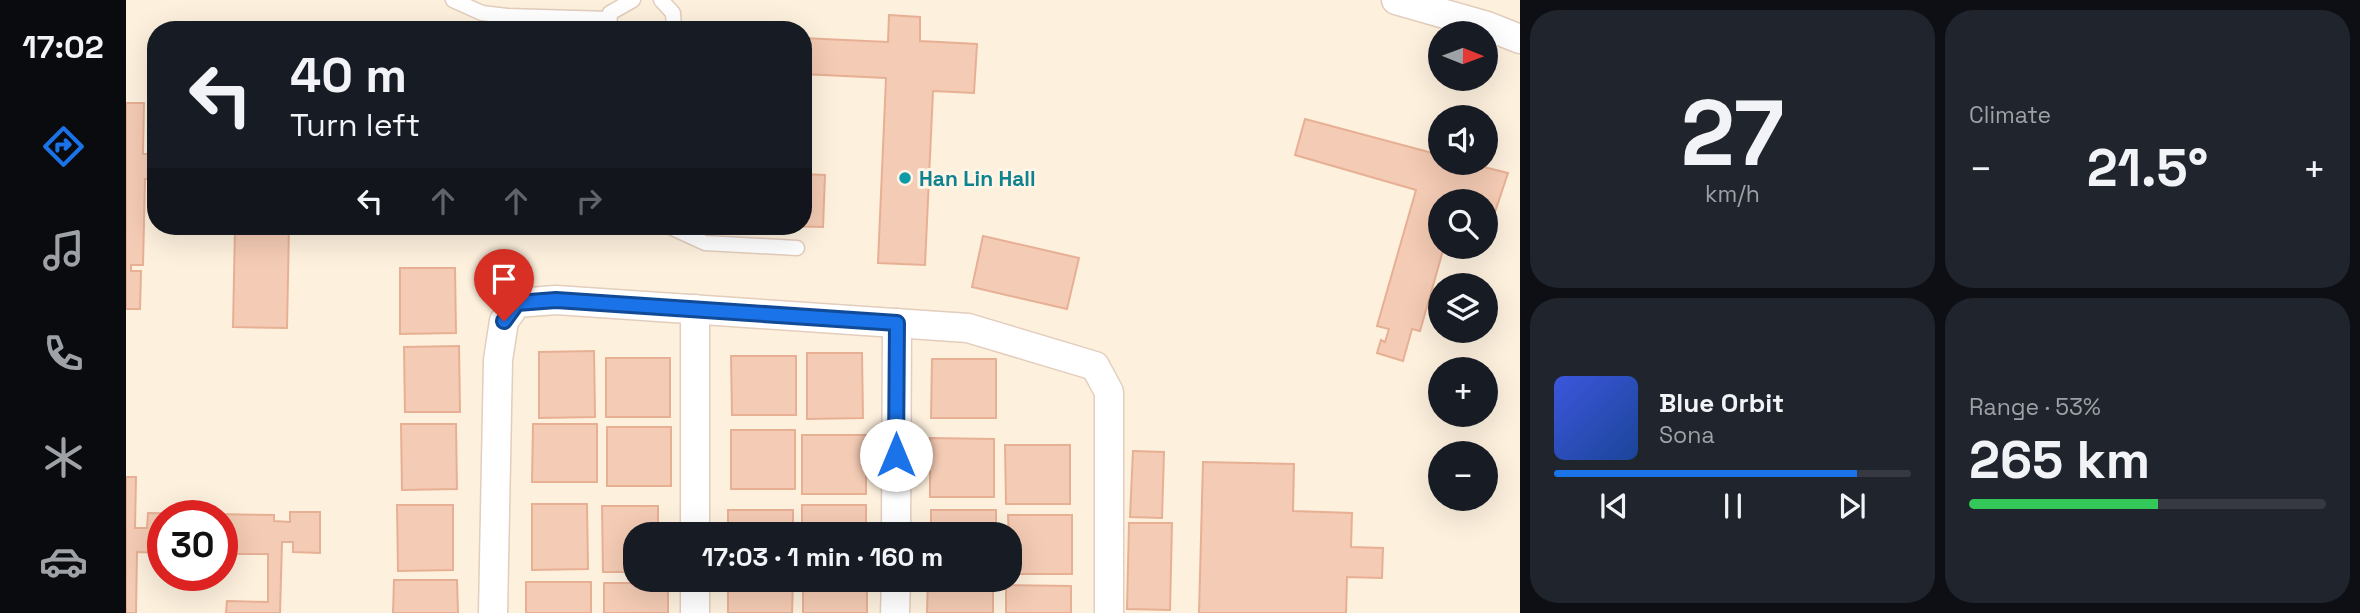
<!DOCTYPE html>
<meta charset="utf-8">
<style>
:root{--surface:#171b24;--page:#20242c;--text:#f1f3f6;--muted:#9ea1a6;--line:#363941;--accent:#1a73e8}
body{margin:0;font-family:"Space Grotesk",sans-serif;background:var(--page);color:var(--text);height:100vh;display:flex;flex-direction:column;font-size:26px;white-space:nowrap}
*{box-sizing:border-box;margin:0}
p{font-size:23px;color:var(--muted)}
.icon{flex:none;width:38px;height:38px;fill:none;stroke:currentColor;stroke-width:2;stroke-linecap:round;stroke-linejoin:round}
.map{position:relative;flex:1;overflow:hidden}
.panel{display:flex;flex-direction:column;gap:10px;padding:10px;background:#0d0f14;width:840px}
.panel>*{flex:none}
.hud{position:absolute;left:21px;top:21px;width:665px;height:214px;border-radius:28px;box-shadow:0 7px 28px #0002;background:#171b24;color:var(--text);overflow:hidden}
.needle{width:46px;rotate:91deg}
.buttons{position:absolute;left:1302px;top:21px;display:grid;gap:14px}
.buttons a{display:grid;place-items:center;width:70px;height:70px;border-radius:50%;background:var(--surface);box-shadow:0 7px 28px #0002;font-size:35px}
.speed{position:absolute;left:21px;top:500px;display:flex;gap:14px;font-size:35px;font-weight:700;text-align:center}
.speed>*{display:grid;place-content:center;width:91px;height:91px;border-radius:50%;background:var(--surface);box-shadow:0 7px 28px #0002;line-height:1}
.speed .limit{border:10px solid #d22;background:#fff;color:#111}
.pin{position:absolute;display:grid;place-items:center;width:60px;height:60px;color:#fff;margin:-72px -30px;border-radius:50% 50% 50% 0;rotate:-45deg;box-shadow:0 0 7px #0007}
.pin .icon{rotate:45deg}
.me{position:absolute;width:77px;margin:-38px;rotate:0deg;stroke-linejoin:round;filter:drop-shadow(0 0 5px #0008)}
.turn{display:flex;align-items:center;gap:24px;height:147px;padding:0 28px;font-size:32px}
.turn .icon{width:91px;height:91px;stroke-width:2.5}
.turn b{display:block;font-size:49px;line-height:60px}
.lanes{display:flex;align-items:center;height:66px;padding:0 28px;background:#0003;justify-content:center;gap:35px;direction:ltr}
.lanes .off{opacity:.35}
.big{font-size:52px;font-weight:800;line-height:1.1}
.panel .card{flex:1;display:flex;flex-direction:column;justify-content:center;gap:10px;min-width:0;padding:0 24px;border-radius:28px;background:var(--page)}
.panel .dial{align-items:center;gap:0}
.dial b{font-size:91px;line-height:1}
.song{display:flex;align-items:center;gap:21px}
.cover{width:84px;height:84px;border-radius:10px;background:linear-gradient(135deg,hsl(230 70% 55%),hsl(220 70% 35%))}
.played{height:7px;border-radius:4px;background:linear-gradient(90deg,var(--accent) 85%,var(--line) 85%)}
.keys{display:flex;justify-content:space-around;direction:ltr}
.heat{display:flex;justify-content:space-between;align-items:center;font-size:38px;direction:ltr}
.charge{height:10px;border-radius:5px;background:linear-gradient(90deg,#34c759 53%,var(--line) 0)}
.panel .tiles{flex:1;display:grid;gap:10px;grid-template-columns:repeat(2,1fr)}
.trip{position:absolute;left:497px;top:522px;width:399px;height:70px;border-radius:28px;background:var(--surface);box-shadow:0 7px 28px #0002;font-weight:800;line-height:70px;text-align:center}
main{display:flex;flex:1;min-height:0}
.dock{display:flex;flex-direction:column;width:126px;justify-content:space-around;align-items:center;background:#090b0e;color:var(--muted)}
.dock .icon{width:49px;height:49px}
.dock .selected{color:var(--accent)}
.dock b{font-size:32px;color:var(--text)}
.map>svg:first-child{display:block}
.building{fill:#f4cbb4;stroke:#e7b094;stroke-width:2}
.lines{fill:none;stroke-linecap:round;stroke-linejoin:round}
.lane-casing{stroke:#e3cdbd;stroke-width:17}
.street-casing{stroke:#e3cdbd;stroke-width:31}
.lane{stroke:#fff;stroke-width:14}
.street{stroke:#fff;stroke-width:28}
.route-casing{stroke:#114b97;stroke-width:18}
.route{stroke:#1a73e8;stroke-width:12}
.culture-dot{fill:#0f9aa8;stroke:#fff4e5;stroke-width:2.5}
.labels{text-anchor:middle;dominant-baseline:central;stroke-width:6;stroke-linejoin:round;paint-order:stroke}
.culture-label{font-size:21px;font-weight:bold;fill:#0d838f;stroke:#fff4e5;text-anchor:start}
</style>
<main>
<nav class="dock">
<b>17:02</b>
<svg class="icon selected" aria-label="directions" viewBox="0 0 24 24"><path d="M12 3l9 9-9 9-9-9zM9 14v-3h6M13 9l2 2-2 2"/></svg>
<svg class="icon" aria-label="music" viewBox="0 0 24 24"><path d="M9 18V5l10-2v13"/><circle cx="6" cy="18" r="3"/><circle cx="16" cy="16" r="3"/></svg>
<svg class="icon" aria-label="phone" viewBox="0 0 24 24"><path d="M5 4h4l2 5-3 2q2 4 5 5l2-3 5 2v4C11 20 4 13 5 4z"/></svg>
<svg class="icon" aria-label="climate" viewBox="0 0 24 24"><path d="M12 3v18M4 7l16 10M4 17L20 7"/></svg>
<svg class="icon" aria-label="car" viewBox="0 0 24 24"><path d="M5 17H2v-5l4-1 3-4h7l3 4 3 1v5h-3M9 17h6M6 11h13"/><circle cx="7" cy="17" r="2"/><circle cx="17" cy="17" r="2"/></svg>
</nav>
<div class="map">
<svg width="1394" height="613" viewBox="0 0 1394 613">
<rect width="100%" height="100%" fill="#fdf0dd"/>
<g class="building">
<path d="M763,15L794,17V41L851,44L848,93L807,91L799,265L752,263L760,78L677,74V38L762,42Z"/>
<path d="M0,103H18L17,154H30V179H19L17,265H5V271H15L14,309H0Z"/>
<path d="M1179,119L1314,155V163H1342L1382,173L1369,212L1360,210V201H1331L1318,198L1317,201H1314V247H1318L1294,331L1286,329L1277,361L1251,353L1255,340L1259,342L1263,329L1251,326L1290,190L1169,155Z"/>
<path d="M677,174L699,175L697,227L657,226H677Z"/>
<path d="M150,226H163L161,328L107,327L109,228H150Z"/>
<path d="M857,236L953,258L941,309L846,287Z"/>
<path d="M274,268H329L330,333L274,334Z"/>
<path d="M333,346L334,412H279L278,347Z"/>
<path d="M468,351L469,417L413,418V352Z"/>
<path d="M681,353H736L737,418L681,419Z"/>
<path d="M605,356H670V415H606Z"/>
<rect x="480" y="358" width="64" height="59"/>
<path d="M806,359H870V418H805Z"/>
<path d="M275,424H330L331,489L276,490Z"/>
<path d="M407,424H471V482H406Z"/>
<rect x="481" y="427" width="64" height="59"/>
<rect x="605" y="430" width="64" height="59"/>
<rect x="676" y="435" width="64" height="59"/>
<path d="M804,438L868,439V497H804Z"/>
<path d="M879,445H944V504H880Z"/>
<path d="M1007,451L1038,452L1036,518L1004,517Z"/>
<path d="M1077,462L1168,464L1167,511L1226,513L1225,547L1257,548L1256,578L1221,577L1220,613H1073Z"/>
<path d="M0,477H10L9,528H21L22,513L148,515V521L164,522V512H194V553L167,552V542H156L154,613H100L101,601L142,602V554H96V516H37V553L11,552L10,613H0Z"/>
<path d="M406,504H461L462,569L406,570Z"/>
<path d="M271,505H327V570L272,571Z"/>
<rect x="676" y="505" width="64" height="29"/>
<path d="M476,506H532V534H509V572H477Z"/>
<rect x="602" y="510" width="65" height="24"/>
<rect x="805" y="510" width="65" height="24"/>
<path d="M882,515H946V574H884Z"/>
<path d="M1003,523H1046L1044,610L1001,609Z"/>
<rect x="677" y="579" width="64" height="34"/>
<path d="M802,579H867V613H801Z"/>
<path d="M268,580H331L332,613H267Z"/>
<rect x="400" y="582" width="65" height="31"/>
<path d="M602,582H667L666,613H602Z"/>
<rect x="478" y="583" width="64" height="30"/>
<path d="M880,585L945,586V613H880Z"/>
</g>
<g class="lines">
<g class="lane-casing">
<g id="lane">
<path d="M327,0L356,13L381,16L483,19"/>
<path d="M535,0L547,13L548,30"/>
<path d="M483,30L484,13L507,0"/>
<path d="M542,226L579,243L671,248"/>
</g>
</g>
<g class="street-casing">
<g id="street">
<path d="M1270,0L1361,26L1394,39"/>
<path d="M569,309V534"/>
<path d="M770,534L771,323"/>
<path d="M569,579V613"/>
<path d="M367,613L372,360L378,321L391,303L430,300L842,328L969,366L983,392V613"/>
<path d="M769,613L770,579"/>
</g>
</g>
<use href="#lane" class="lane"/>
<use href="#street" class="street"/>
</g>
<g class="lines">
<g class="route-casing">
<path id="route" d="M378,321L391,303L430,300L771,323L770,455"/>
</g>
<use href="#route" class="route"/>
</g>
<circle class="culture-dot" cx="779" cy="178" r="7"/>
<g class="labels">
<g class="culture-label">
<text x="793" y="178">Han Lin Hall</text>
</g>
</g>
</svg>
<div class="buttons">
<a><svg class="needle" viewBox="-14 -14 28 28"><path d="M0-13l5 13h-10z" fill="#e53935"/><path d="M0 13l5-13h-10z" fill="#9ea1a6"/></svg></a>
<a><svg class="icon" aria-label="sound" viewBox="0 0 24 24"><path d="M4 9h4l5-4v14l-5-4H4zM17 9q2 3 0 6"/></svg></a>
<a><svg class="icon" aria-label="search" viewBox="0 0 24 24"><circle cx="10" cy="10" r="6"/><path d="M15 15l6 6"/></svg></a>
<a><svg class="icon" aria-label="layers" viewBox="0 0 24 24"><path d="M12 4l9 5-9 5-9-5zM3 14l9 5 9-5"/></svg></a>
<a>+</a>
<a>−</a>
</div>
<div class="speed"><div class="limit">30</div></div>
<div class="pin" style="left:378px;top:321px;background:#d93025"><svg class="icon" aria-label="arrive" viewBox="0 0 24 24"><path d="M6 21V4h12l-3 4 3 4H6"/></svg></div>
<svg class="me" style="left:770px;top:455px" viewBox="-20 -20 40 40"><circle r="19" fill="#fff"/><path d="M0-13L10 11 0 6-10 11z" fill="#1a73e8"/></svg>
<div class="trip">17:03 · 1 min · 160 m</div>
<div class="hud">
<div class="turn"><svg class="icon" aria-label="left" viewBox="0 0 24 24"><path d="M17 20v-9H6M10 6l-5 5 5 5"/></svg><div><b>40 m</b>Turn left</div></div>
<div class="lanes"><svg class="icon" aria-label="left" viewBox="0 0 24 24"><path d="M17 20v-9H6M10 6l-5 5 5 5"/></svg><svg class="icon off" aria-label="ahead" viewBox="0 0 24 24"><path d="M12 20V5M6 11l6-6 6 6"/></svg><svg class="icon off" aria-label="ahead" viewBox="0 0 24 24"><path d="M12 20V5M6 11l6-6 6 6"/></svg><svg class="icon off" aria-label="right" viewBox="0 0 24 24"><path d="M7 20v-9h11M14 6l5 5-5 5"/></svg></div>
</div>
</div>
<section class="panel">
<div class="tiles">
<div class="card dial"><b>27</b><p>km/h</p></div>
<div class="card"><p>Climate</p>
<div class="heat"><a>−</a><b class="big">21.5°</b><a>+</a></div>
</div>
<div class="card">
<div class="song"><i class="cover"></i><div><b>Blue Orbit</b><p>Sona</p></div></div>
<div class="played"></div>
<div class="keys"><svg class="icon" aria-label="previous" viewBox="0 0 24 24"><path d="M18 5L8 12l10 7zM5 5v14"/></svg><svg class="icon" aria-label="pause" viewBox="0 0 24 24"><path d="M8 5v14M16 5v14"/></svg><svg class="icon" aria-label="next" viewBox="0 0 24 24"><path d="M6 5l10 7-10 7zM19 5v14"/></svg></div>
</div>
<div class="card"><p>Range · 53%</p><b class="big">265 km</b><div class="charge"></div></div>
</div>
</section>
</main>
